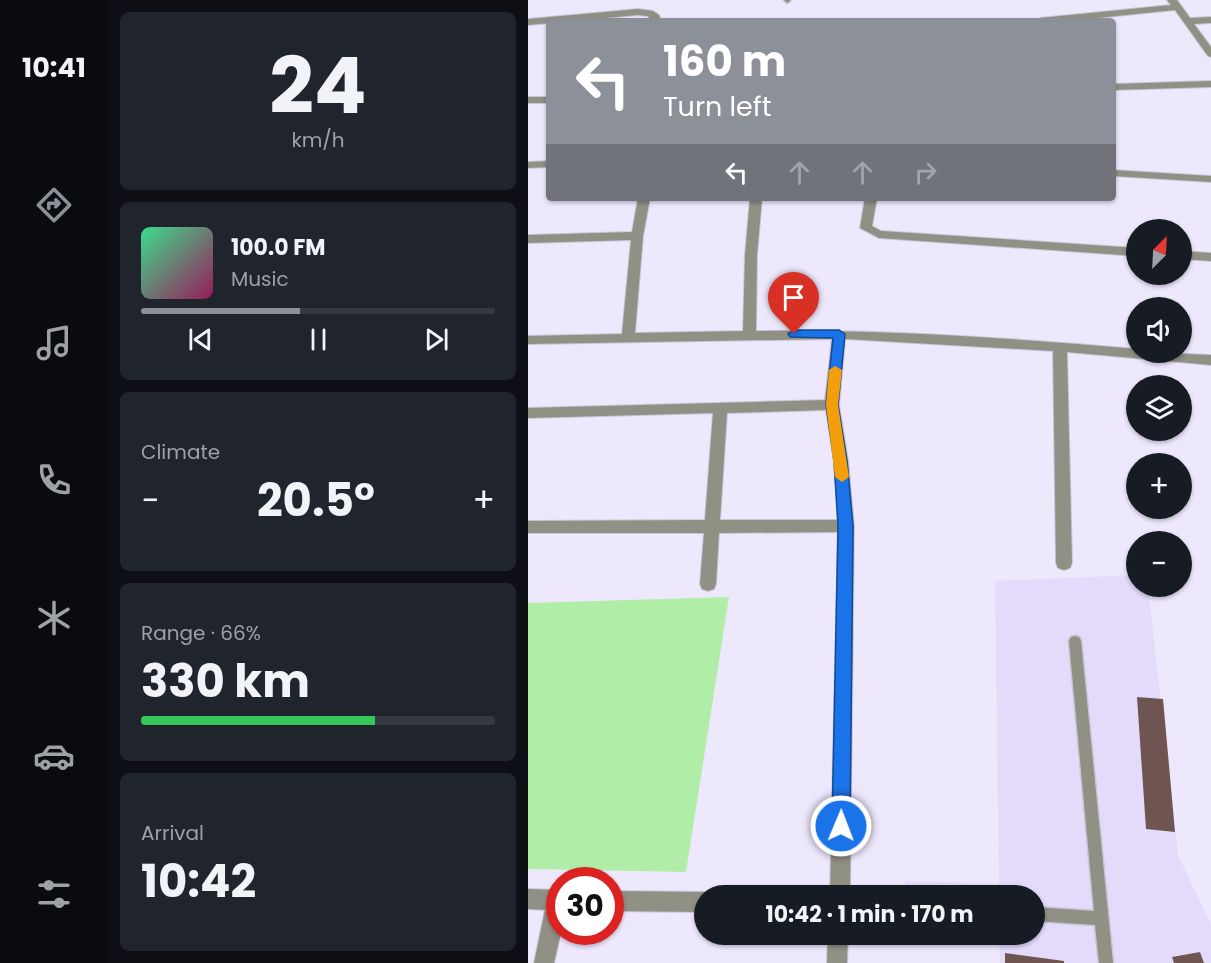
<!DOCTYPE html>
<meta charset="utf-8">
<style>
:root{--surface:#171b24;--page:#20242c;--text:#f1f3f6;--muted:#9ea1a6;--line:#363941;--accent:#8c9099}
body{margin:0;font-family:Poppins,sans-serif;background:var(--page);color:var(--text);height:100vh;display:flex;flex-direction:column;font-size:22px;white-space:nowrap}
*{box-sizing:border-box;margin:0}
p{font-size:20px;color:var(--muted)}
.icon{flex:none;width:33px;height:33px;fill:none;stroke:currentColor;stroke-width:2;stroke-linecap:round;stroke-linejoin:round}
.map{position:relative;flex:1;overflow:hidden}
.panel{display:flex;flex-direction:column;gap:12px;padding:12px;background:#0d0f14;width:420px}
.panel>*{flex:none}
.banner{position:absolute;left:18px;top:18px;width:570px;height:183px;border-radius:6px;box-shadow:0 2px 4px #0004;background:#8c9099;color:#fff;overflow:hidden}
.needle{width:39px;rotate:24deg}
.controls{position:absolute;left:598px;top:219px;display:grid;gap:12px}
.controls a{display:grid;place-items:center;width:66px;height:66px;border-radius:50%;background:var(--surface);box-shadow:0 2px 4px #0004;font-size:30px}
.speed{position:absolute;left:18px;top:867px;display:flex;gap:12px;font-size:30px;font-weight:700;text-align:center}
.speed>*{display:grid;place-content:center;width:78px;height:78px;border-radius:50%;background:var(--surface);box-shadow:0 2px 4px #0004;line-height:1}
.speed .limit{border:9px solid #d22;background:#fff;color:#111}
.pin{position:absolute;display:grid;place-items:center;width:51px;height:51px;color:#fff;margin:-62px -26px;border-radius:50% 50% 50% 0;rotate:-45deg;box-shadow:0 0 6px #0007}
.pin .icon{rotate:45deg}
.me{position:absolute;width:66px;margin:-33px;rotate:1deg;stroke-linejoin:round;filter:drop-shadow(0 0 4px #0008)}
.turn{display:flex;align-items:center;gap:21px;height:126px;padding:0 18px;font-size:27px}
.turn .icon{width:78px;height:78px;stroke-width:2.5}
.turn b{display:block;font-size:42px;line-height:51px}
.lanes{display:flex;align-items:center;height:57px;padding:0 18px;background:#0003;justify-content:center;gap:30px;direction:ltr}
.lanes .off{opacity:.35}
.big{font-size:45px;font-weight:700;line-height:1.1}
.panel .tile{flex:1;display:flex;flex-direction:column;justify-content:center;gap:9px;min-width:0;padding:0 21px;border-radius:9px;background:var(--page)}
.panel .dial{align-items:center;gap:0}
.dial b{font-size:78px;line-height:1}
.song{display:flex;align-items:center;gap:18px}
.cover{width:72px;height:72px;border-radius:9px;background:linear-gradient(135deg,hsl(150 70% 55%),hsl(330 70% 35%))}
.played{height:6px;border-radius:3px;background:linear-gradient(90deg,var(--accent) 45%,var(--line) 45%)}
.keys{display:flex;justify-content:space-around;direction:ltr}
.heat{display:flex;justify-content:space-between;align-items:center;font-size:33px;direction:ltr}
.charge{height:9px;border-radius:4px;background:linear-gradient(90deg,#34c759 66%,var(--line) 0)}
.trip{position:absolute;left:166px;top:885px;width:351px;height:60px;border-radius:30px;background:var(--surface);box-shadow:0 2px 4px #0004;font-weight:700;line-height:60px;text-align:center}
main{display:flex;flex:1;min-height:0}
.dock{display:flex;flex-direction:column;width:108px;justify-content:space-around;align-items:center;background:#090b0e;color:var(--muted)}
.dock .icon{width:42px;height:42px}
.dock .current{color:var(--accent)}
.dock b{font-size:27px;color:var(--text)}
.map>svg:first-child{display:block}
.built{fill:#e4dbfb}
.green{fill:#b0eea8}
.building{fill:#6e5551}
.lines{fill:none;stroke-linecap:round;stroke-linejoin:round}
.lane-casing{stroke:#cac4d7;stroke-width:3}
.street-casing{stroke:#cac4d7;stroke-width:2}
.lane{fill:#919085;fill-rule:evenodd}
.street{fill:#919085;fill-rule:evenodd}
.route{fill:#1a73e8;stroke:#114b97;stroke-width:1.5}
.slow{fill:#f59e0b}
</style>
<main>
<nav class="dock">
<b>10:41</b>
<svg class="icon current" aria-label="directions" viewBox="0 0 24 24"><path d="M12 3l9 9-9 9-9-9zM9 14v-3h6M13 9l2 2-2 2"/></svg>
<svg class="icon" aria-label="music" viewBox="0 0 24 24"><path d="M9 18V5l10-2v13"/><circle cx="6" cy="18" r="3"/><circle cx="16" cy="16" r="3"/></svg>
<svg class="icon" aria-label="phone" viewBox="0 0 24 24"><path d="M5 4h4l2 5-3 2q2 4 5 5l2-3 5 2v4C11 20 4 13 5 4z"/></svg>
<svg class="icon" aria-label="climate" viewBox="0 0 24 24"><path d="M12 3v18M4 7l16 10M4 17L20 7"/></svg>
<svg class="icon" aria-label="car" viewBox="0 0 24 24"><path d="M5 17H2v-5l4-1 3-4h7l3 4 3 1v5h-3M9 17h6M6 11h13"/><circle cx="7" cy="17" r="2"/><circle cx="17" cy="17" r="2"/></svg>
<svg class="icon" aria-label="filters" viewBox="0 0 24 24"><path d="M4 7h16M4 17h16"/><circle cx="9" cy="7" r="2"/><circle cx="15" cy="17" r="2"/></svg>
</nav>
<section class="panel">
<div class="tile dial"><b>24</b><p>km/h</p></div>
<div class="tile">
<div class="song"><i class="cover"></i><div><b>100.0 FM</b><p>Music</p></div></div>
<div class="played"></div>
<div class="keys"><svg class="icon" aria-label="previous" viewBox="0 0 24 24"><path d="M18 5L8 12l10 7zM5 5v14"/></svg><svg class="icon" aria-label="pause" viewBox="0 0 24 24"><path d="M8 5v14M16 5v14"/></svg><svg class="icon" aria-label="next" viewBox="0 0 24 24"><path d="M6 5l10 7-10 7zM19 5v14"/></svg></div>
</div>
<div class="tile"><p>Climate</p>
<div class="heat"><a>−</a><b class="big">20.5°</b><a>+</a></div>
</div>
<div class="tile"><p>Range · 66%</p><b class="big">330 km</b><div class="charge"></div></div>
<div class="tile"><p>Arrival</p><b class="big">10:42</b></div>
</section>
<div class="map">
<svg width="683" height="963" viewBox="0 0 683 963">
<rect width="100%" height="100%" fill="#eee8fd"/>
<path class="built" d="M609,575V586L620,587L650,855L683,925V963H472L471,935L507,934V896H376L377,881L471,884L467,581Z"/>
<path class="green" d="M201,597L158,872L0,869V603Z"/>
<g class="building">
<path d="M609,697L635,699L647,832L618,829Z"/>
<path d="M672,952L676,963H646L644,957Z"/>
<path d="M477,953L536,961V963H477Z"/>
</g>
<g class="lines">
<g class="lane-casing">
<g id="lane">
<path d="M256,0H262V1L259,3Z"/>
<path d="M547,636L551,637L553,641L585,963H571L567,925L507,921V907L566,911L541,641L543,637Z"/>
</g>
</g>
<g class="street-casing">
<g id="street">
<path d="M639,0H649L662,18L683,17V23L666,24L683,47V57L680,56L647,10L539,21H507L512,18L643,5Z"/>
<path d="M110,9L125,11L131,15L133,21H123L120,16L110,15L0,25V19Z"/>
<path d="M683,81V87L585,90V84Z"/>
<rect x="0" y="97" width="21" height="6"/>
<path d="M21,161V167L0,168V162Z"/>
<path d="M585,170L683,176V182L585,176Z"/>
<path d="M110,198H122L115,236L107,333L215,331L217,255L222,198H234L229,255L228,331C355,329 482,338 609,349V352L683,355V365L539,352L544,563L542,568L536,570L530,568L528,563L525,351L317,339L311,405L320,461L326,526L322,896H302L310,532L191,533L188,584L186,589L180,591L174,589L172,584L176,533H0V521L177,520L185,413L0,418V408L297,400L304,339L0,344V336L94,334L103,240L0,243V235L104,232ZM298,410L306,461L310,520H192L199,413Z"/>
<path d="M337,198H349L344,226L353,231L609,248V256L351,238L332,228Z"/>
<path d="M654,251L683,253V261L654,259Z"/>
<path d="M0,889L32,890L33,932L26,963H6L17,910L0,909Z"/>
<path d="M82,891L177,892L184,896H177V912L82,911Z"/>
<path d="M300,934H320L319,963H299Z"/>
</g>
</g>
<use href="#lane" class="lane"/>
<use href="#street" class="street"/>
</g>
<path class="route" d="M266,330H311L317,334L310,405L319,461L325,526L322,826L319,832L313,835L307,832L304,826L310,526L306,461L298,405L305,338L262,337L260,334Z"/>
<path class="slow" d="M307,366L314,370L310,405L321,477L314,482L307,477L298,405L301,370Z"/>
</svg>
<div class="controls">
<a><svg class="needle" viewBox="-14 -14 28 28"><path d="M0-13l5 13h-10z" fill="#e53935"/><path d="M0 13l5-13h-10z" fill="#9ea1a6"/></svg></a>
<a><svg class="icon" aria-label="sound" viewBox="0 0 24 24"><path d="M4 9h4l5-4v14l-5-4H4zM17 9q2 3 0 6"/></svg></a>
<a><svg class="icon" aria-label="layers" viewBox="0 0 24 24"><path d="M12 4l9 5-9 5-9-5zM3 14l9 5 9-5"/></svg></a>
<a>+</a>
<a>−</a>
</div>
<div class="speed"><div class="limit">30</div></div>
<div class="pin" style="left:266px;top:334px;background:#d93025"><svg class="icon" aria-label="arrive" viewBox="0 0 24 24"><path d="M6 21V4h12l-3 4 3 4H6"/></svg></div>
<svg class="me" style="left:313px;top:826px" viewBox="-20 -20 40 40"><circle r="17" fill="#1a73e8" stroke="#fff" stroke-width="3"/><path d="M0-11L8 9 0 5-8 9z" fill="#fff"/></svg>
<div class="trip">10:42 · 1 min · 170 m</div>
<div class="banner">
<div class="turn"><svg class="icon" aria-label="left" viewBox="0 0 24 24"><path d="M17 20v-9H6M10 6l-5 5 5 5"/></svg><div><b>160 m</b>Turn left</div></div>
<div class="lanes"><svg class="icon" aria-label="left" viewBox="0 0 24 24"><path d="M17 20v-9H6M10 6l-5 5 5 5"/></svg><svg class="icon off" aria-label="ahead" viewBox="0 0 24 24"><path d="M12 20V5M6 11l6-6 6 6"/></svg><svg class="icon off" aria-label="ahead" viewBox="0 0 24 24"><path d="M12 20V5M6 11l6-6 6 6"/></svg><svg class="icon off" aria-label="right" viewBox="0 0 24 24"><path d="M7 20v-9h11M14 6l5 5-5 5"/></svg></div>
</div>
</div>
</main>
